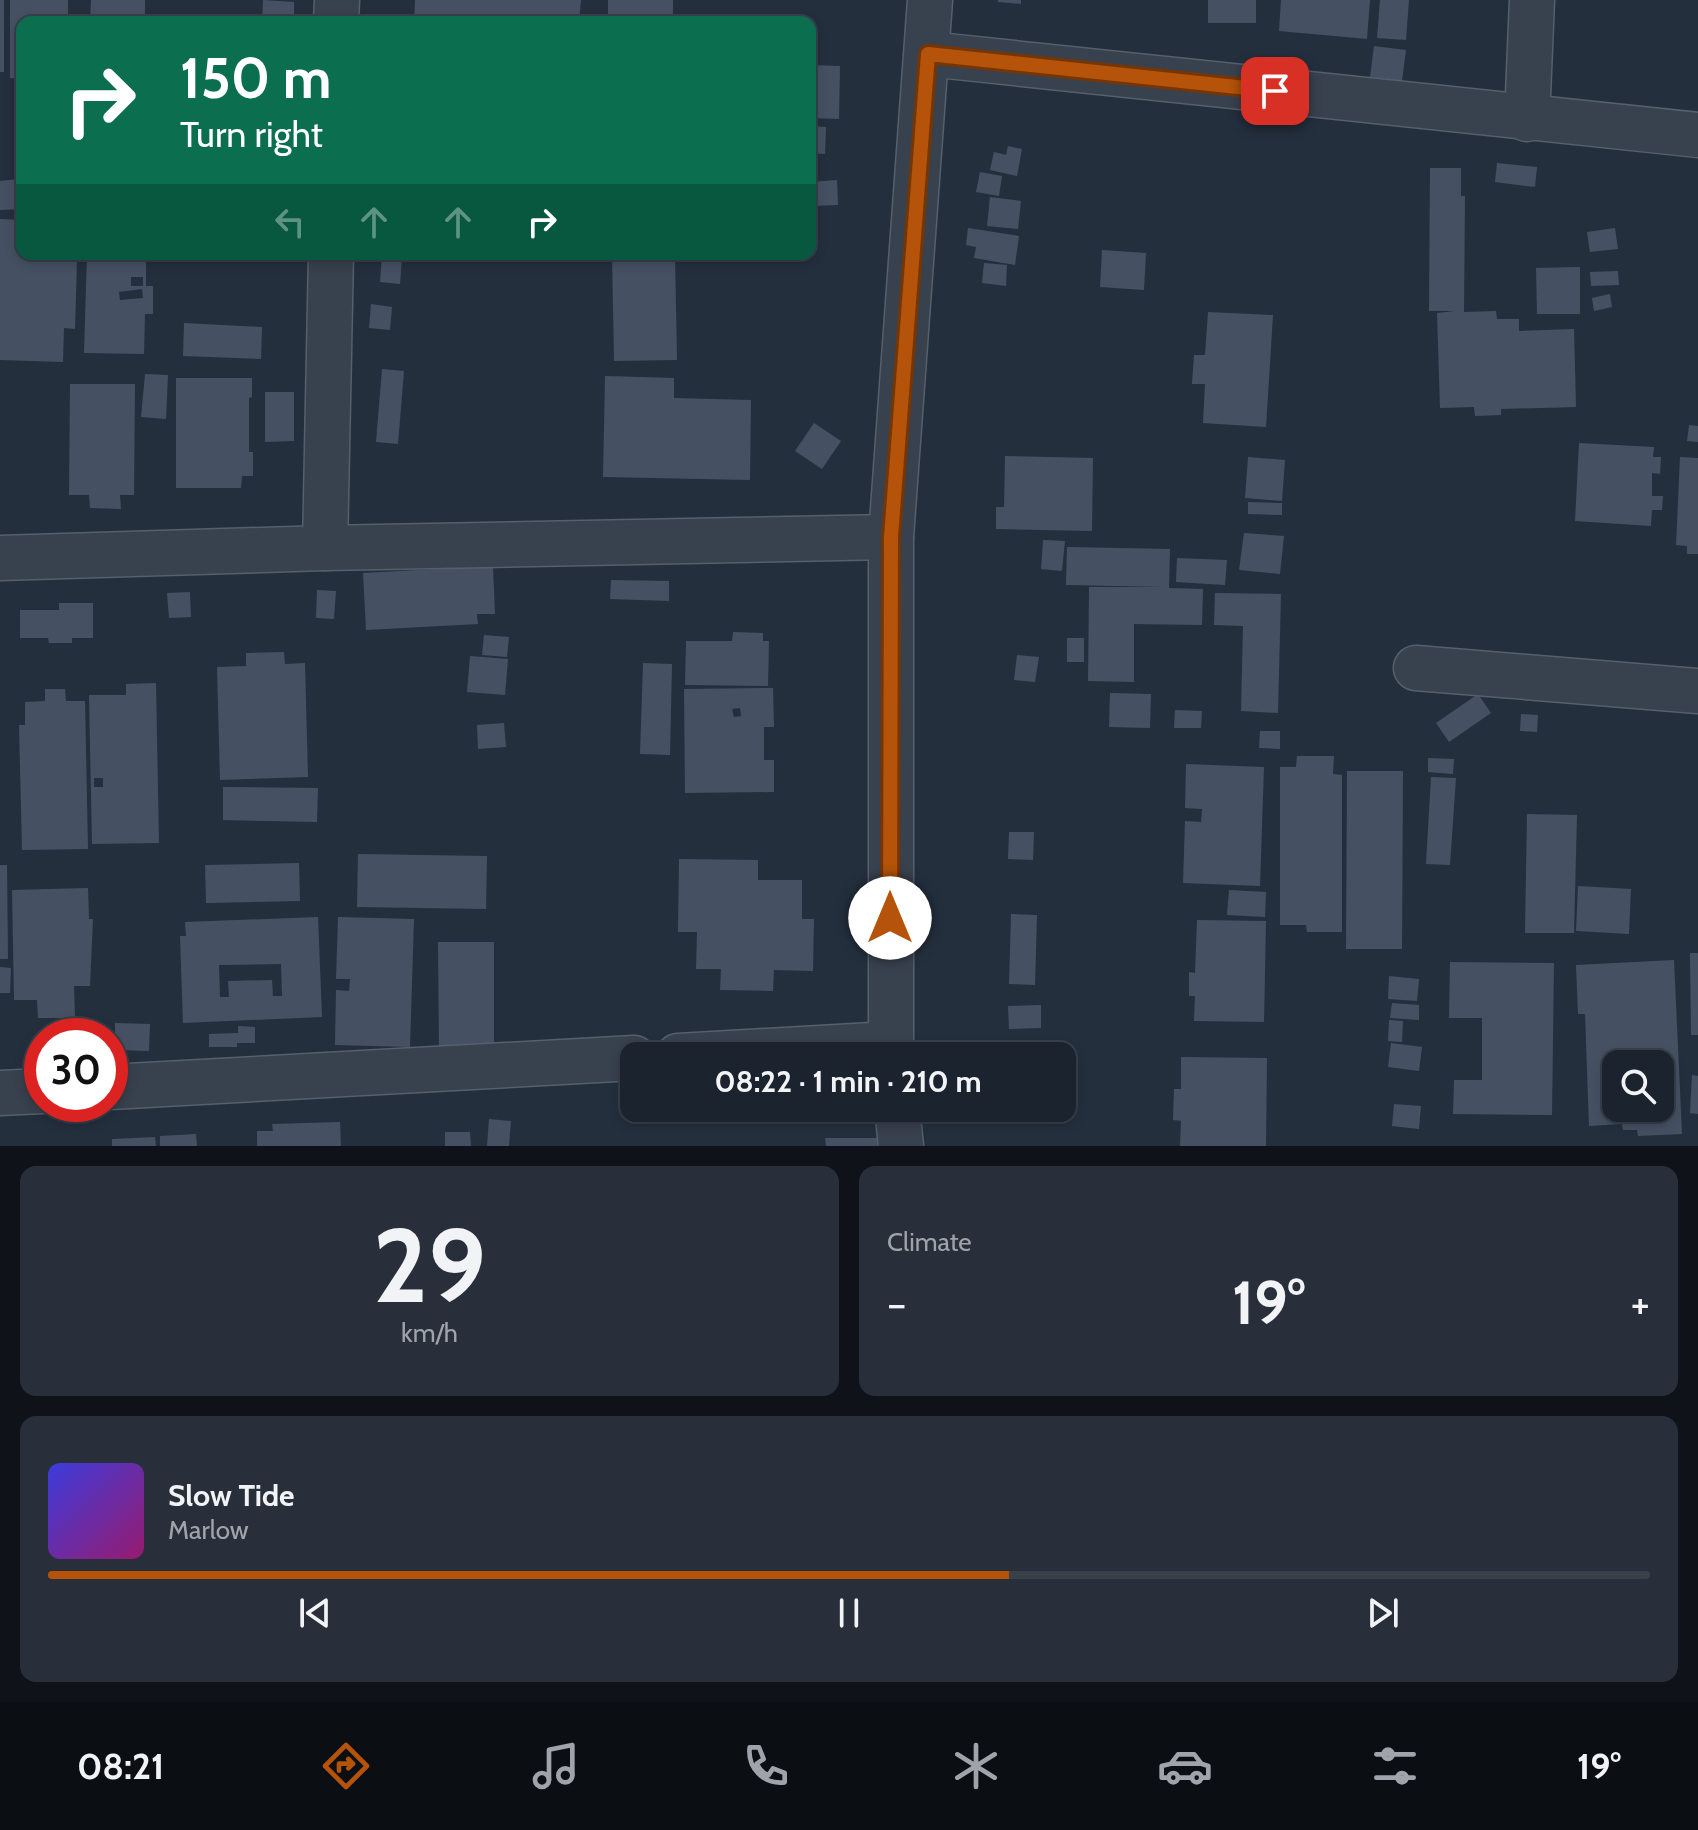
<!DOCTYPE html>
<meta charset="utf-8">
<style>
:root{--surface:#1b232e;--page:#282f3a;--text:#f1f3f6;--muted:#a0a4aa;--line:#39404a;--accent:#b45309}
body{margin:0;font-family:Cabin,sans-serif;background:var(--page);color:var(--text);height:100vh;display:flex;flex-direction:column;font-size:30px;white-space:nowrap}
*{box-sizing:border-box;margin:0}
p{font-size:26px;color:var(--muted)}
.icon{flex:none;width:44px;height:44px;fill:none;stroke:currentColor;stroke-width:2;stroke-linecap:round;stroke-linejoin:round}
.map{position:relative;height:1146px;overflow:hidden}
.drawer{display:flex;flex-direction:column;gap:20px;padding:20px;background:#0f1319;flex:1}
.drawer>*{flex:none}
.hud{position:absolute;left:16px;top:16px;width:800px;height:244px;border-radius:16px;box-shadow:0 4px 12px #0003,0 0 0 2px var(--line);background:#0b6e4f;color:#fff;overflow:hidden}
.buttons{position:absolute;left:1602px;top:1050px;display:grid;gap:16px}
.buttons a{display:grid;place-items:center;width:72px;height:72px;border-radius:16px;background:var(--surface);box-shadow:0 4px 12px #0003,0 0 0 2px var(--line);font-size:40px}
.speed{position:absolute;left:24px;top:1018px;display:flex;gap:16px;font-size:40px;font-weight:700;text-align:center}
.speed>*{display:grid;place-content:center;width:104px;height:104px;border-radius:50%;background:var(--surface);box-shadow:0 4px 12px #0003,0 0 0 2px var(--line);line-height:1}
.speed .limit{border:12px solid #d22;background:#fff;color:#111}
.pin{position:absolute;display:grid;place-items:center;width:68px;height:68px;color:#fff;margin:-34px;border-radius:16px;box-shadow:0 4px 12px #0006}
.me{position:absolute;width:88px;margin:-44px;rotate:0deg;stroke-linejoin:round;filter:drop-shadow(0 0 6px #0008)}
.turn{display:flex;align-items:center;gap:28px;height:168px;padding:0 32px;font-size:36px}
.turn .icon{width:104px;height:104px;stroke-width:2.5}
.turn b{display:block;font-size:56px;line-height:68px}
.lanes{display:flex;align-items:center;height:76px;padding:0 32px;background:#0003;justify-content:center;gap:40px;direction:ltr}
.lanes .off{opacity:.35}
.big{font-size:60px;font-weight:800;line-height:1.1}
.drawer .card{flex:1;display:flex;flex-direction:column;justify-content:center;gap:12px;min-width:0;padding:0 28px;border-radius:16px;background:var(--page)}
.drawer .dial{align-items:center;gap:0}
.dial b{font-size:104px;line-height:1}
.song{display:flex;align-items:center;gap:24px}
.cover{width:96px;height:96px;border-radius:12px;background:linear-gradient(135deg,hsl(240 70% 55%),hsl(320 70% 35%))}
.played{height:8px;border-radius:4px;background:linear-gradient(90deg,var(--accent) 60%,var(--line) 60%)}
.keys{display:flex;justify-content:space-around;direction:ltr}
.heat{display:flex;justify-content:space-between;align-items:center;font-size:44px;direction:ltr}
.drawer .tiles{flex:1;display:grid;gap:20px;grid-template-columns:1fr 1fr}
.card:last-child{grid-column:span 2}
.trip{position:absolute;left:620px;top:1042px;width:456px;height:80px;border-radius:16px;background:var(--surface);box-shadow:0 4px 12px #0003,0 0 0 2px var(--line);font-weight:800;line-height:80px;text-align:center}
.tab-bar{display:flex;height:128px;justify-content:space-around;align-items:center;background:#0b0e12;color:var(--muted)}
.tab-bar .icon{width:56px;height:56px}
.tab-bar .selected{color:var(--accent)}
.tab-bar b{font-size:36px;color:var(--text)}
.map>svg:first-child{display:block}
.building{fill:#455162;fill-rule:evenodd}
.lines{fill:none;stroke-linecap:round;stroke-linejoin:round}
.minor-casing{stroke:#565f6c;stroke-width:47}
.minor{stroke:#38414e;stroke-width:44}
.route-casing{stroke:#753606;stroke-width:20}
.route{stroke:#b45309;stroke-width:14}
</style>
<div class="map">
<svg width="1698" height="1146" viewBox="0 0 1698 1146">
<rect width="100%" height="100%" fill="#242f3e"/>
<g class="building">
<rect x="0" y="0" width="4" height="72"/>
<path d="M10,0H68V22H22V79L10,78Z"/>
<path d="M91,0H145V22H90Z"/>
<path d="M263,0L294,2V22H262Z"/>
<path d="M415,0H581L579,22H414Z"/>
<rect x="608" y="0" width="65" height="22"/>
<path d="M998,0H1021V4L998,2Z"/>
<rect x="1208" y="0" width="48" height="23"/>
<path d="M1281,0H1370L1367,39L1279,31Z"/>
<path d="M1380,0H1409L1406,40L1377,38Z"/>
<path d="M1374,46L1406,50L1402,81L1370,77Z"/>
<path d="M810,65L840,66L839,119L810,118Z"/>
<path d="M810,126L826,127L825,154L810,153Z"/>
<path d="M1008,146L1022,149L1017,176L990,170L994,152L1006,155Z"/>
<path d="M1497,163L1537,167L1535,187L1495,182Z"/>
<path d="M1430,168H1461V196H1465L1464,312L1496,311L1497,319H1519V331L1574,329L1576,407L1501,409V415L1475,416L1474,407L1440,408L1437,313L1455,311H1429Z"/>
<path d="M980,172L1002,176L999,196L976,192Z"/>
<path d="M19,179L21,209L0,210V181Z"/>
<path d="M837,180L838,205L810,206V182Z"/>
<path d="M990,197L1021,201L1018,229L987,226Z"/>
<path d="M0,219L22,220V254H66V260H77L75,329L64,328L63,362L0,360Z"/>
<path d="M968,228L1019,236L1015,265L974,258L976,247L966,245Z"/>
<path d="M1615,228L1618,249L1590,252L1587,232Z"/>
<path d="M1102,250L1146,253L1144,290L1100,287Z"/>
<path d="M87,254H146V286H153V314H145L144,354L84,353ZM131,277H143V286H131ZM142,289L143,298L120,300L119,292Z"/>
<path d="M474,254H525V261L474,257Z"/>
<path d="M612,254H675L677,360L614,361Z"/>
<path d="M382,255L402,257L400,284L380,282Z"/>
<path d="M984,263L1007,265L1006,286L982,283Z"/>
<path d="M1580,267V314H1537L1536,268Z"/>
<path d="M1618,271L1619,285L1591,286L1590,272Z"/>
<path d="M1610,294L1612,307L1594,311L1592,298Z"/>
<path d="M371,304L392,307L390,330L369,328Z"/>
<path d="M1208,312L1273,315L1266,427L1203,423L1205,384H1192L1194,355H1205Z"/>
<path d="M184,323L262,327L261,359L183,356Z"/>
<path d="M382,369L404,371L398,444L376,442Z"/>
<path d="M145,374L168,375L166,419L141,417Z"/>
<path d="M605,376L674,378V398L751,400L750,480L603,477Z"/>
<path d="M176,378H252V397L249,398V452H253V476H242L241,488H176Z"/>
<path d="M70,384H135L134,495H120L121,509L90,508L89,495H69Z"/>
<path d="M265,392H294V441L265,442Z"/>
<path d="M814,423L841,441L822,469L795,451Z"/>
<path d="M1689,425L1698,426V442L1687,441Z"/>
<path d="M1579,443L1654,447L1653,457H1661L1660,474L1652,473V496H1663L1662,510H1652L1651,526L1575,521Z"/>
<path d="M1005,456L1093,458L1092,531L996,529V507H1004Z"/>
<path d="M1248,457L1285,460L1282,501L1245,498Z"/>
<path d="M1680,457L1698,458V554H1687V546L1676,545Z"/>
<path d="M1248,502L1282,503V515L1248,514Z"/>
<path d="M1244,533L1284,536L1280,574L1239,570Z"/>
<path d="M1043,540L1065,541L1062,571L1041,569Z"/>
<path d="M1067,547L1170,549L1169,588L1203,589L1202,625L1134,624V682L1088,681L1089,587H1165L1066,585Z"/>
<path d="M1177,558L1227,560L1225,585L1176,582Z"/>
<path d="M493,566L495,614H477L478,624L366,630L363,573Z"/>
<path d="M611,580L669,581V601L610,599Z"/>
<path d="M317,590L336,591L334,619L316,618Z"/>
<path d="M190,592L191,617L169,618L167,593Z"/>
<path d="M1215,593L1281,594L1278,713L1241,711L1243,626L1214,625Z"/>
<path d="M59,603H93V638H72V643H49L48,638H20V610H59Z"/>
<path d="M733,632L763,633V641H769L768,686L685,685L686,641H732Z"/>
<path d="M484,635L509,637L507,657L482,655Z"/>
<rect x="1067" y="638" width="17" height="24"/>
<path d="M284,652L285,664L305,663L308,777L220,780L217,667L246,666V653Z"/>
<path d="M1017,655L1039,657L1035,682L1014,680Z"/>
<path d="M470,656L508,659L505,695L467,692Z"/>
<path d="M643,663L672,664L670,755L640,754Z"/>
<path d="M156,683L159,843L92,844L89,695H126V684ZM94,778H103V787H94Z"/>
<path d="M773,688L774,727H764V760H774V792L685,793L684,689ZM740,708L741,716L734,717L732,709Z"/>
<path d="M45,689H65L66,701H85L88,849L22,850L19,725H25V702L45,701Z"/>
<path d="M1110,693L1151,694L1150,728L1109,727Z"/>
<path d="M1478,694L1491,713L1449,742L1436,723Z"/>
<path d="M1175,710L1202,711L1201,728H1174Z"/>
<path d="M1521,714L1538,715L1537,732L1520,731Z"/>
<path d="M504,723L506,747L478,749L477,725Z"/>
<path d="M1260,731H1280V749L1259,748Z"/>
<path d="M1297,756H1334L1333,774L1342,775V932H1307L1306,925H1280V767H1296Z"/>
<path d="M1428,758L1454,759L1453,774L1428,772Z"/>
<path d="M1186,764L1264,767L1260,886L1183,883L1185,821L1201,822L1202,809L1185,808Z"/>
<path d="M1347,771H1403L1402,949H1346Z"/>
<path d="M1431,777L1456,778L1450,865L1426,864Z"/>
<path d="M223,787L318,788L317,822L223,820Z"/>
<path d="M1527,814L1577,815L1574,933H1525Z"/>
<path d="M1009,832H1034L1033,860L1008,859Z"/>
<path d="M358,854L487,856L486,909L357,907Z"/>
<path d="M679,859L758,860V880H802V919H814L813,971L774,970L773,991L720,990L721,969H696L697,932H678Z"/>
<path d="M299,863L300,901L206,903L205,865Z"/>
<path d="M0,865H7L8,959H0Z"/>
<path d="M1578,886L1631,889L1629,934L1576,931Z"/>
<path d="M88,888L89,919H93L90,986H74L75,1018H38L37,1000H14L12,890Z"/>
<path d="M1229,890L1266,892L1265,917L1227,915Z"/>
<path d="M1011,914L1037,915L1035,985L1009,984Z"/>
<path d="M318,917L322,1017L183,1023L180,936H186L185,922ZM281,964L282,996H273L272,980L228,981L229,997H220L219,965Z"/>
<path d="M338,917L414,919L410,1047L335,1045L336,990L349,991L350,979H336Z"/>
<path d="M1197,920L1266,921L1264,1022L1194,1021L1195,996H1189V972L1195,973Z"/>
<path d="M438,942H494V1049H439Z"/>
<path d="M1690,953H1698V1035H1691Z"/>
<path d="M1674,960L1682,1134L1638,1136L1637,1130H1623L1622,1124L1589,1126L1585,1014H1578L1576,965ZM1616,1064H1660V1108H1616Z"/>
<path d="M1450,962L1554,963L1552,1115L1453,1114L1454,1080H1482V1018H1449Z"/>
<path d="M0,967L11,968L10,993H0Z"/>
<path d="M1389,976L1419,979L1417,1001L1388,999Z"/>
<path d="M1392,1003L1419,1005V1020L1390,1018Z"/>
<path d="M1041,1005V1028L1009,1029L1008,1006Z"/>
<path d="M1389,1020L1403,1021L1402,1042L1388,1041Z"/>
<path d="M115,1023L150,1024L149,1051L115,1050Z"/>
<path d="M238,1026L255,1027V1043H237V1047H209V1034L238,1033Z"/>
<path d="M1391,1043L1422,1047L1419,1071L1388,1067Z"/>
<path d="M1181,1057L1267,1058L1266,1146H1180L1181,1121L1173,1120L1174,1089H1181Z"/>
<path d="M1692,1075L1698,1076V1114L1690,1113Z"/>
<path d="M1394,1104L1421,1106L1419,1129L1392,1126Z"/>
<path d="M489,1119L511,1121L509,1146H487Z"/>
<path d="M340,1122L341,1146H257V1131H273L272,1124Z"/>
<path d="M445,1132H470L471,1146H445Z"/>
<path d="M196,1134L197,1146H160V1136Z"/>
<path d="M155,1137L156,1146H112V1139Z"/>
<path d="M825,1138H877V1146H826Z"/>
</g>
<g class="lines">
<g class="minor-casing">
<g id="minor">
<path d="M336,22L337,0"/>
<path d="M928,54L1698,135"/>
<path d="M1527,119L1532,0"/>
<path d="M325,548L331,254"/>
<path d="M0,558L325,548L891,537"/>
<path d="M1416,668L1698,691"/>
<path d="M678,1056L890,1044"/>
<path d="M891,1056V537L930,0"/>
<path d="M110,1087L634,1058"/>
<path d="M0,1093L42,1091"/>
<path d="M897,1108L901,1146"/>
</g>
</g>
<use href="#minor" class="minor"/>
</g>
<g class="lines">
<g class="route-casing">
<path id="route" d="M890,918L891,537L928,54L1275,91"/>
</g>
<use href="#route" class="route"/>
</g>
</svg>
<div class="buttons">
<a><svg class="icon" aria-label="search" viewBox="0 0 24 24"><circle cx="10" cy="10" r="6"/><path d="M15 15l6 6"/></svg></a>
</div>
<div class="speed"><div class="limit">30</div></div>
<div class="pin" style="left:1275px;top:91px;background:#d93025"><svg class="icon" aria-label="arrive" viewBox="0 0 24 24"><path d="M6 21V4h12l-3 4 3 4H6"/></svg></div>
<svg class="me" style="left:890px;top:918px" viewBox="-20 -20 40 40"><circle r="19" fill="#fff"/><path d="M0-13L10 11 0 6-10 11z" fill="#b45309"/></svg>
<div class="trip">08:22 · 1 min · 210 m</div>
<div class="hud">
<div class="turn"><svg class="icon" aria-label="right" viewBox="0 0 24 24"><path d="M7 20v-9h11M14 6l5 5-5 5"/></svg><div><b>150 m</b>Turn right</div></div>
<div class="lanes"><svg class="icon off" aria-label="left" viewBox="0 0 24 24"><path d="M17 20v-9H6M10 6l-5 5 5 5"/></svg><svg class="icon off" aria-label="ahead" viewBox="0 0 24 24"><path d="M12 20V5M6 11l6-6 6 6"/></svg><svg class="icon off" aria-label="ahead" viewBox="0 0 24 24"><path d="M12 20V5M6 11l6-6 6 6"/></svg><svg class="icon" aria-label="right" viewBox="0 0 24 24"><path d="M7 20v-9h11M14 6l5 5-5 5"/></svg></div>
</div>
</div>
<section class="drawer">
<div class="tiles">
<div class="card dial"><b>29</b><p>km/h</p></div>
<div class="card"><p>Climate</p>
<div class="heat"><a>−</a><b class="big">19°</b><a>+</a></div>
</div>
<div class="card">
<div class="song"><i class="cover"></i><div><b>Slow Tide</b><p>Marlow</p></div></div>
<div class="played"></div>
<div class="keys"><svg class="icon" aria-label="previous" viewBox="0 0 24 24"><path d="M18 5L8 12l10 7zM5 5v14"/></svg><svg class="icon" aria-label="pause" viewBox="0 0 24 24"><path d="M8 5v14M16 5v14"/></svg><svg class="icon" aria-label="next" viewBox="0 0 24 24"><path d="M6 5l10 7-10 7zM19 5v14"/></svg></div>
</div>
</div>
</section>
<nav class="tab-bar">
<b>08:21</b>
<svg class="icon selected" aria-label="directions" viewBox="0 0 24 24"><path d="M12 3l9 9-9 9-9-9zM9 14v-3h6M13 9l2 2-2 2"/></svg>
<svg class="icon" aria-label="music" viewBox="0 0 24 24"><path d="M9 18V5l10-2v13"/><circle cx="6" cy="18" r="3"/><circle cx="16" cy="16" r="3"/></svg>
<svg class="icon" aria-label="phone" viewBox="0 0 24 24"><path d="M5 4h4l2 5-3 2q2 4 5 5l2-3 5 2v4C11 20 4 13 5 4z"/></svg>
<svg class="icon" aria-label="climate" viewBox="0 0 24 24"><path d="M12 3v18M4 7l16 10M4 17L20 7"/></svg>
<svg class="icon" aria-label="car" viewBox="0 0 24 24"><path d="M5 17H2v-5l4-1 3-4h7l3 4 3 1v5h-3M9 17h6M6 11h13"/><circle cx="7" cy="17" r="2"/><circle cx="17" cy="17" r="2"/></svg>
<svg class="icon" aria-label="filters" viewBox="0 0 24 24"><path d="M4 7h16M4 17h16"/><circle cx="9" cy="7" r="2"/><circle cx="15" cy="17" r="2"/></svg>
<b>19°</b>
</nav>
